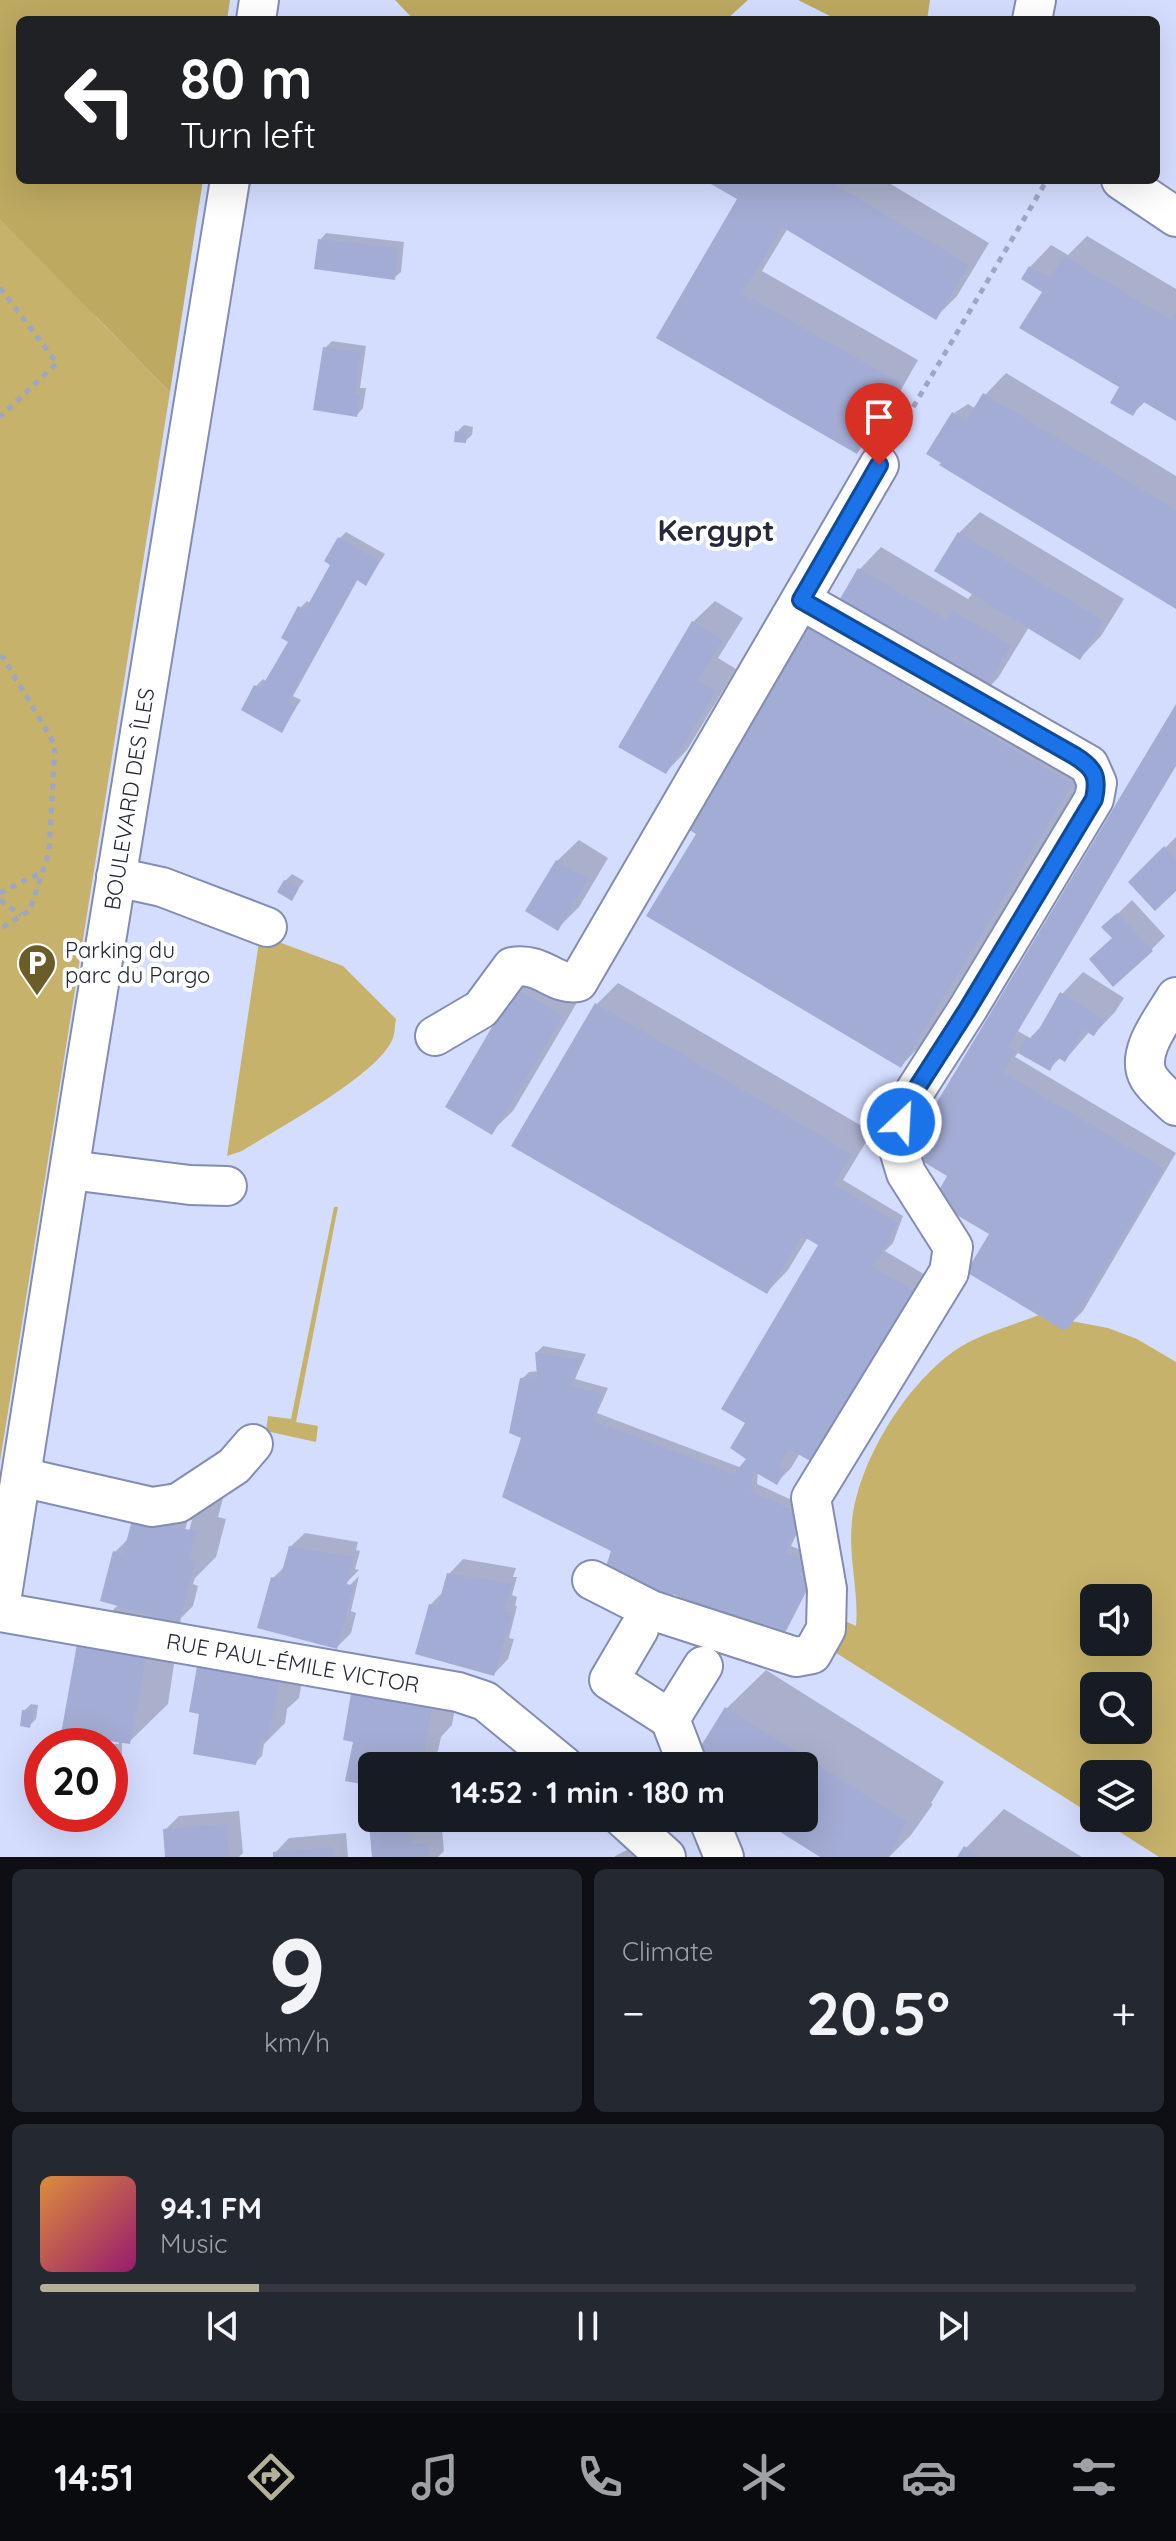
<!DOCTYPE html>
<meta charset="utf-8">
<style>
:root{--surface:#171b24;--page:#242831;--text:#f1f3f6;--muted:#9ea1a6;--line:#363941;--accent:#b5b09a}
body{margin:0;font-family:Quicksand,sans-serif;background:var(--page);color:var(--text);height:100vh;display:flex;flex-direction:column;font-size:30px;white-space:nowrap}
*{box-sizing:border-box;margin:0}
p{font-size:26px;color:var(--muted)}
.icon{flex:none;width:44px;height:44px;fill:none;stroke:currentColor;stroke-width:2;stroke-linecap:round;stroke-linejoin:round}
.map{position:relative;height:1857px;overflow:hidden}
.panel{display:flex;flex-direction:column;gap:12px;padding:12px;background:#0d0f14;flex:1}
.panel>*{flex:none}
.hud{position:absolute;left:16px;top:16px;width:1144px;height:168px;border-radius:12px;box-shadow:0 8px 32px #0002;background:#202124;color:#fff;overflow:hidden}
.fabs{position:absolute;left:1080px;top:1584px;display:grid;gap:16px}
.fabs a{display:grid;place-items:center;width:72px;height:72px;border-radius:12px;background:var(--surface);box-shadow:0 8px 32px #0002;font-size:40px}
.speed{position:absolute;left:24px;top:1728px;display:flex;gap:16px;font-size:40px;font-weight:700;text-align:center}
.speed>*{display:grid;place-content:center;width:104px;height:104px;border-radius:50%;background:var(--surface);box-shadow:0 8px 32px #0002;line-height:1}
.speed .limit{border:12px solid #d22;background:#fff;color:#111}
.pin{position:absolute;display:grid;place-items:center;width:68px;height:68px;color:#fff;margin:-82px -34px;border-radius:50% 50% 50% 0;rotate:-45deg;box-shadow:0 0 8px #0007}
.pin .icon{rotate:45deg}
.me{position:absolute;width:88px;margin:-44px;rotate:25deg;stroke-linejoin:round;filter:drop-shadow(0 0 6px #0008)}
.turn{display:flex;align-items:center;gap:28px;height:168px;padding:0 32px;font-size:36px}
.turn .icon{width:104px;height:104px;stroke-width:2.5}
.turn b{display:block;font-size:56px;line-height:68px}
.big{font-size:60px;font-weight:800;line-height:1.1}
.panel .tile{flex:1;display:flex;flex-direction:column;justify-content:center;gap:12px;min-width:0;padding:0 28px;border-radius:12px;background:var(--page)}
.panel .dial{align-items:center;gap:0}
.dial b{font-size:104px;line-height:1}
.song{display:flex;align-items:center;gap:24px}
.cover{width:96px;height:96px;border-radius:12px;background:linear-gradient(135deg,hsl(30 70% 55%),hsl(320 70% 35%))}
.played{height:8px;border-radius:4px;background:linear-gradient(90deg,var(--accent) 20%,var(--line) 20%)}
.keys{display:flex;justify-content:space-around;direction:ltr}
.heat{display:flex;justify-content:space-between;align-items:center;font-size:44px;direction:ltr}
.panel .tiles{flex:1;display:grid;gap:12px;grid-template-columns:1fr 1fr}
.tile:last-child{grid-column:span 2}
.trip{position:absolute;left:358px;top:1752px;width:460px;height:80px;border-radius:12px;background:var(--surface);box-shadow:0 8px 32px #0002;font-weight:800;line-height:80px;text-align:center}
.menu{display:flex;height:128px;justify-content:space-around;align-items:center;background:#090b0e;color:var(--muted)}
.menu .icon{width:56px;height:56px}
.menu .active{color:var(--accent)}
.menu b{font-size:36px;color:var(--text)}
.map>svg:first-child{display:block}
.green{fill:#c6b26a;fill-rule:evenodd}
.forest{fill:#bda960}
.shadow{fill:#0003;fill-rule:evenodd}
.building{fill:#a3acd4}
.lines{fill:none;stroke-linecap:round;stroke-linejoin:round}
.minor-casing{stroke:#838cb2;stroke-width:42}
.path{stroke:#9fa6c2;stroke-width:5;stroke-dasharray:6 6;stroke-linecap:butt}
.minor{stroke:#fff;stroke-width:38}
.route-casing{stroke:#114b97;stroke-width:20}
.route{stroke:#1a73e8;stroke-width:14}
.labels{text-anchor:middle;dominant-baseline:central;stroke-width:8;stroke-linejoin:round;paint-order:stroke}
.street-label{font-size:22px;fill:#262939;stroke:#fff}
.poi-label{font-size:22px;fill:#262939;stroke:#fff;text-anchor:start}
.district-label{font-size:30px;font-weight:bold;fill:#262939;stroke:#fff}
</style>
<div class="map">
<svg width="1176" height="1857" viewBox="0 0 1176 1857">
<rect width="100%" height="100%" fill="#d5ddff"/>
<g class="green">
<path d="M0,0L20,20V180L97,318L170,392L0,1462Z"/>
<path d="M260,935L343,966L396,1019C395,1024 395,1032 393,1038C380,1074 277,1129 242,1151L227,1156Z"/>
<path d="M334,1207H338L296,1422L318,1426L316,1442L266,1431L268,1416L291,1419Z"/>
<path d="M1039,1315L1108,1328L1137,1339L1176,1362V1857H1159L1098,1818H1138V1774H1094V1816L822,1644L834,1616L856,1626C859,1591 848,1557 852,1522C858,1462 905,1386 954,1351C978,1334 1011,1326 1039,1315ZM1094,1598H1138V1642H1094ZM1094,1686H1138V1730H1094Z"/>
</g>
<g class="forest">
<path d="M0,0H230L227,20H20V180H203L170,392L0,219Z"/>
<path d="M395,0H748L726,20H414Z"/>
<path d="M798,0H930L927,20H838Z"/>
</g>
<g class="shadow">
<path d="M708,180H884L989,243L957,296L936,317L788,228L762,271L918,360L878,430L857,452L659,337L740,199Z"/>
<path d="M326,233L404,242L401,272L394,278L320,240Z"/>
<path d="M1087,236L1176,289V419L1146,401L1132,414L1122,387L1045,291L1030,267L1051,245L1068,255Z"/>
<path d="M332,341L366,346L360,388H366L363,408L357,415L325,348Z"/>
<path d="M1006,373L1176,476V607L954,413L968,404L976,409L985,395Z"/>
<path d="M464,425L473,427L472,435L465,441L457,432Z"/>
<path d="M980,512L1124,599L1101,636L1080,658L1029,627L998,678L980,696L1092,763L922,1044L901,1066L698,833L803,625L835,611L860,569L881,547L968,599L973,593L959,533Z"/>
<path d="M346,532L385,554L366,583L358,579L293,696L301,700L281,731L256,686L263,679L267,682L290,641L300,608L307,601L311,604L333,564L340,538Z"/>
<path d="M715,601L743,618L718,658L736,669L687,750L666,772L693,622Z"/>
<path d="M1176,707V766L1018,1031L1030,1038L1046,1021L1062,994L1083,972L1124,998L1115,1012L1094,1034L1090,1031L1065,1060L1061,1057L1049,1069L1019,1051L1015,1057L1176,1153L1083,1311L1068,1326L991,1234L950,1176L910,1151Z"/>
<path d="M1176,837V888L1131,882Z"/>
<path d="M579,840L608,858L579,907L558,928L557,861Z"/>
<path d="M292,874L304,881L291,898L285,881Z"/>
<path d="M1132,900L1165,936L1151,950L1114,938L1104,927Z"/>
<path d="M538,968L582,994L513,1111L491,1132L516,990Z"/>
<path d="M618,983L872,1132L843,1180L903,1216L893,1243L885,1251L927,1276L826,1445L800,1453L791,1468L777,1482L758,1472L757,1484L809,1508L791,1546L823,1559L784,1635L675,1592L666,1602L613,1550L524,1436L522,1379L529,1372L539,1371L537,1352L543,1346L586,1354L575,1379L608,1388L597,1413L742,1468L749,1458L747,1422L821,1244L808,1237L788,1270L767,1292L597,1004Z"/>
<path d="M173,1482L225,1491L218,1517L226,1519L216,1557L195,1578L193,1584L198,1586L193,1606L181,1618L168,1704L129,1742L122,1741V1792L110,1804V1746H67L71,1742L119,1744L78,1645L119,1604L102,1600L115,1552L130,1537L134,1521ZM188,1519L192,1520L184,1550H180Z"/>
<path d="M305,1533L358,1542L356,1550L360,1551L355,1569L359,1570L339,1590L342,1593L359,1576L351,1611L356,1613L351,1633L337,1647L273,1578L286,1565L290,1547Z"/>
<path d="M463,1559L516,1568L513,1577H517L512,1595L517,1597L515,1606H517L509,1638L514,1639L508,1659L494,1674L430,1605L444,1591L449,1574Z"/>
<path d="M214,1647L306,1660L299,1698L287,1709L285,1723L264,1744L262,1756L255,1763Z"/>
<path d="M766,1670L944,1782L931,1803L933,1804L911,1835L889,1857H823L762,1818H804V1766H713L715,1763L699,1753L727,1708Z"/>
<path d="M368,1675L459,1687L452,1725L441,1737L438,1751L423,1766H372V1784Z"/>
<path d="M31,1704L38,1705L36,1719L29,1726L24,1711Z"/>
<path d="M1004,1809L1082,1857H960L966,1848Z"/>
<path d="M239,1811L243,1853L239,1857H167L165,1830L179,1816Z"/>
<path d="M372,1812V1818H424L426,1831L442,1829L444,1851L438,1857H374L370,1814Z"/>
<path d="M346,1833L348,1857H275V1853L289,1838Z"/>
<path d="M657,1835L668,1857H614L617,1855Z"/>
</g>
<g class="building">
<path d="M704,180H827L969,265L936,320L782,227L742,293L899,382L857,454L656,338L737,199Z"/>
<path d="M318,239L398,248L395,280L314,269Z"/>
<path d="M1064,256L1171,320L1176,311V421L1142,401L1133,416L1110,403L1119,387L1019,328L1042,292L1021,279L1029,266L1050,278Z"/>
<path d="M323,347L361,352L355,394H361L357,417L313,410Z"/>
<path d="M983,393L1176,510V609L939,465L941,463L926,454L952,412L966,421Z"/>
<path d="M455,431L467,433L466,443L454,442Z"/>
<path d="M958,532L1104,621L1080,660L934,571Z"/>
<path d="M338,537L380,561L366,586L357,580L288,703L296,707L282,733L241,710L254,685L261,688L288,642L281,638L298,606L305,610L330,565L324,561Z"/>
<path d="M858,568L947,620L953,611L1011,645L977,702L919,667L908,687L1072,784L901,1068L646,916L696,834L681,825L801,624L819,635Z"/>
<path d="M692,621L723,640L698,680L716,691L666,774L618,747Z"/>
<path d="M1176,704V765L1008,1047L1015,1051L1003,1072L1164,1168L1069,1328L1063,1330L966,1272L989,1234L933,1201L947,1176L907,1152Z"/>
<path d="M1164,846L1176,860V891L1155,911L1128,882Z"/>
<path d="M556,860L588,879L558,931L525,911Z"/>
<path d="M284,880L299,888L292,901L277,892Z"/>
<path d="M1117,913L1153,951L1113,987L1089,959L1112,938L1101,927Z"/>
<path d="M515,988L563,1016L492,1135L445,1107Z"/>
<path d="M1060,992L1104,1020L1094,1036L1083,1030L1065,1062L1057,1057L1050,1071L1018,1053L1027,1037L1033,1040Z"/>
<path d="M595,1003L852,1154L834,1184L898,1223L879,1259L872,1266L914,1291L812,1462L789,1449L779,1465L786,1470L777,1485L753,1471L751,1491L804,1515L786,1552L818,1566L778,1644L673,1594L667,1604L603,1575L611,1551L502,1497L521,1438L509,1433L520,1378L537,1376L535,1352L581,1360L570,1386L603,1394L592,1420L734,1474L746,1459L730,1448L745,1423L721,1409L818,1245L802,1236L767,1294L511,1146Z"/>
<path d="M132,1520L197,1531L189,1558L196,1560L179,1623L100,1601L113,1551L123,1554Z"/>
<path d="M289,1546L354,1557L347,1584L354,1586L337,1649L257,1628L271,1577L280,1579Z"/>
<path d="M447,1573L512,1584L504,1611L512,1613L494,1676L415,1654L429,1604L438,1606Z"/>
<path d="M77,1644L146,1657L130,1744L61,1734Z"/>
<path d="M198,1661L280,1676L268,1740L261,1739L256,1765L193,1754L199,1714L189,1712Z"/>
<path d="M352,1688L433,1703L422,1766H372V1786L345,1781L353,1742L343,1740Z"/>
<path d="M725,1707L907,1821L888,1857H820L758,1818H804V1766H711L712,1764L696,1754Z"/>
<path d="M22,1710L33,1711L30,1728L20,1726Z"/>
<path d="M368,1813H372V1818H410L412,1844L428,1843L429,1857H372Z"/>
<path d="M226,1824L229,1857H165L163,1829Z"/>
<path d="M964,1846L981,1857H957Z"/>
<path d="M333,1847L334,1857H273V1852Z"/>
</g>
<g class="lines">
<g class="minor-casing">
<g id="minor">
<path d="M256,20L259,0"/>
<path d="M1032,20L1036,0"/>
<path d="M1121,180L1176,217"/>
<path d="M116,877L162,887L267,927"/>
<path d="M1176,997C1164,1018 1134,1053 1149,1078C1156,1089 1167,1097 1176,1106"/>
<path d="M435,1036L481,1009L512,967C543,962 554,986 578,982L879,465"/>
<path d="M70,1170L190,1185L227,1186"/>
<path d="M21,1477L152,1507L178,1503L234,1466L253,1444"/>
<path d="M592,1580L651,1610L796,1657L812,1654L826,1629L827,1589L811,1498L949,1272L953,1247L906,1173L896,1140L906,1105L967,1010L1094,799L1097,783L1089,765L801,600"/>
<path d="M0,1608L85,1070L230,180"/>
<path d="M0,1612L458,1692L485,1701L564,1766"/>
<path d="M639,1629L609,1680L670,1719"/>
<path d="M688,1766L670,1719L703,1666"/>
<path d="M623,1818L666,1857"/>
<path d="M708,1818L724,1857"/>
</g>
</g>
<g class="path">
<path d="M0,288L57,363L0,417"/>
<path d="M895,438L1047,180"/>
<path d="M0,656L3,657L55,745L49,852L30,910L0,929"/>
<path d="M0,893L42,872"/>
<path d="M0,900L21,915"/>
</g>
<use href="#minor" class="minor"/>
</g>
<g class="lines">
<g class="route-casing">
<path id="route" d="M879,465L801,600L1075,756C1094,768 1099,776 1094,799L967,1010L906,1105L901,1122"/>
</g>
<use href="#route" class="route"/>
</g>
<defs>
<g id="parking-pin" transform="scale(2)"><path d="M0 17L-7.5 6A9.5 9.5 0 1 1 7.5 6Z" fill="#6b5d2a" stroke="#fff"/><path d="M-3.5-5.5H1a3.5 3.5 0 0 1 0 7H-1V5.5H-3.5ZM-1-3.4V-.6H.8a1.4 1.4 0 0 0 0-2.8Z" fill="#fff"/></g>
</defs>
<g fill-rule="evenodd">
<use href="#parking-pin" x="37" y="963"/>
</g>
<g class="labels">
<g class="street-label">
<text transform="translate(129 799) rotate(-81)">BOULEVARD DES ÎLES</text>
<text transform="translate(293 1663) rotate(10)">RUE PAUL-ÉMILE VICTOR</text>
</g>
<g class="poi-label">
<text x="65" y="950">Parking du<tspan x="65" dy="25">parc du Pargo</tspan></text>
</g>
<g class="district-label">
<text x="716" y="530">Kergypt</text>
</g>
</g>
</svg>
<div class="fabs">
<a><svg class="icon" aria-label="sound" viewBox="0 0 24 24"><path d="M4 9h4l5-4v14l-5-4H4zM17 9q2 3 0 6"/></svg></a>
<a><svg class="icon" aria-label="search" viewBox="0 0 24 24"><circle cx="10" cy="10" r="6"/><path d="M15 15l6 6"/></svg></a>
<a><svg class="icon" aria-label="layers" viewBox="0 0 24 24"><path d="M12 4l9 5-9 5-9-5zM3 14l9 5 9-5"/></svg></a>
</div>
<div class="speed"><div class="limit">20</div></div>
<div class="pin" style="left:879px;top:465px;background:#d93025"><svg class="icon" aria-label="arrive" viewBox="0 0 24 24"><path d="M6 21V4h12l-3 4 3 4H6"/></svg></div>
<svg class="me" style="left:901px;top:1122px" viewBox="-20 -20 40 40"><circle r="17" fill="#1a73e8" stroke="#fff" stroke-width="3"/><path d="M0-11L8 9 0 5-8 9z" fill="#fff"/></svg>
<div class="trip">14:52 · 1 min · 180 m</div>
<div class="hud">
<div class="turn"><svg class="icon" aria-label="left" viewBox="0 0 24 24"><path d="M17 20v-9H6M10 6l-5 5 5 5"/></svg><div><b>80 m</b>Turn left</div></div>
</div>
</div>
<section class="panel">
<div class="tiles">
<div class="tile dial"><b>9</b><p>km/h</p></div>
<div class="tile"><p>Climate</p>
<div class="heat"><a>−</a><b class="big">20.5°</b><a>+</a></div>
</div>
<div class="tile">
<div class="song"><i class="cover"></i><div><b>94.1 FM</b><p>Music</p></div></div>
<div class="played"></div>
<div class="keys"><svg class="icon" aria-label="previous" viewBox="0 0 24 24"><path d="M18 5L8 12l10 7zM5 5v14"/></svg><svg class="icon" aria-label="pause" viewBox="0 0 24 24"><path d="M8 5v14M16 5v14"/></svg><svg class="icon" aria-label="next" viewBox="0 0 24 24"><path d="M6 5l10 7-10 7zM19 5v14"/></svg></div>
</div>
</div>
</section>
<nav class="menu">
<b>14:51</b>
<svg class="icon active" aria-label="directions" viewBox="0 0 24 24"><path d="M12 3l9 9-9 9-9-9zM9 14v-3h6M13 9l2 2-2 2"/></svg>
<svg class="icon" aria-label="music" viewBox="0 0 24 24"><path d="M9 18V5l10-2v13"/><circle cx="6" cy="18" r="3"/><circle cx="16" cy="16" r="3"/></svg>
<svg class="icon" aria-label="phone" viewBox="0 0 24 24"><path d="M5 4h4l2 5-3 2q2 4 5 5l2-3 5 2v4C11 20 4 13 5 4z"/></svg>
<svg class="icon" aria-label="climate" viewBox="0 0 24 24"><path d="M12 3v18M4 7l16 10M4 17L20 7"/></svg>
<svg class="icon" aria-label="car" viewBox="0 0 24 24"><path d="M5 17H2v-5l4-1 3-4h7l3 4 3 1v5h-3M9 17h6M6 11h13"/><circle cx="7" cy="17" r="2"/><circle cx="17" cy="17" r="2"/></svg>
<svg class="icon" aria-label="filters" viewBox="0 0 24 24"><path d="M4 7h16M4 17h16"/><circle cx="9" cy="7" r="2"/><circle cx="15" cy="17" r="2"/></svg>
</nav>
